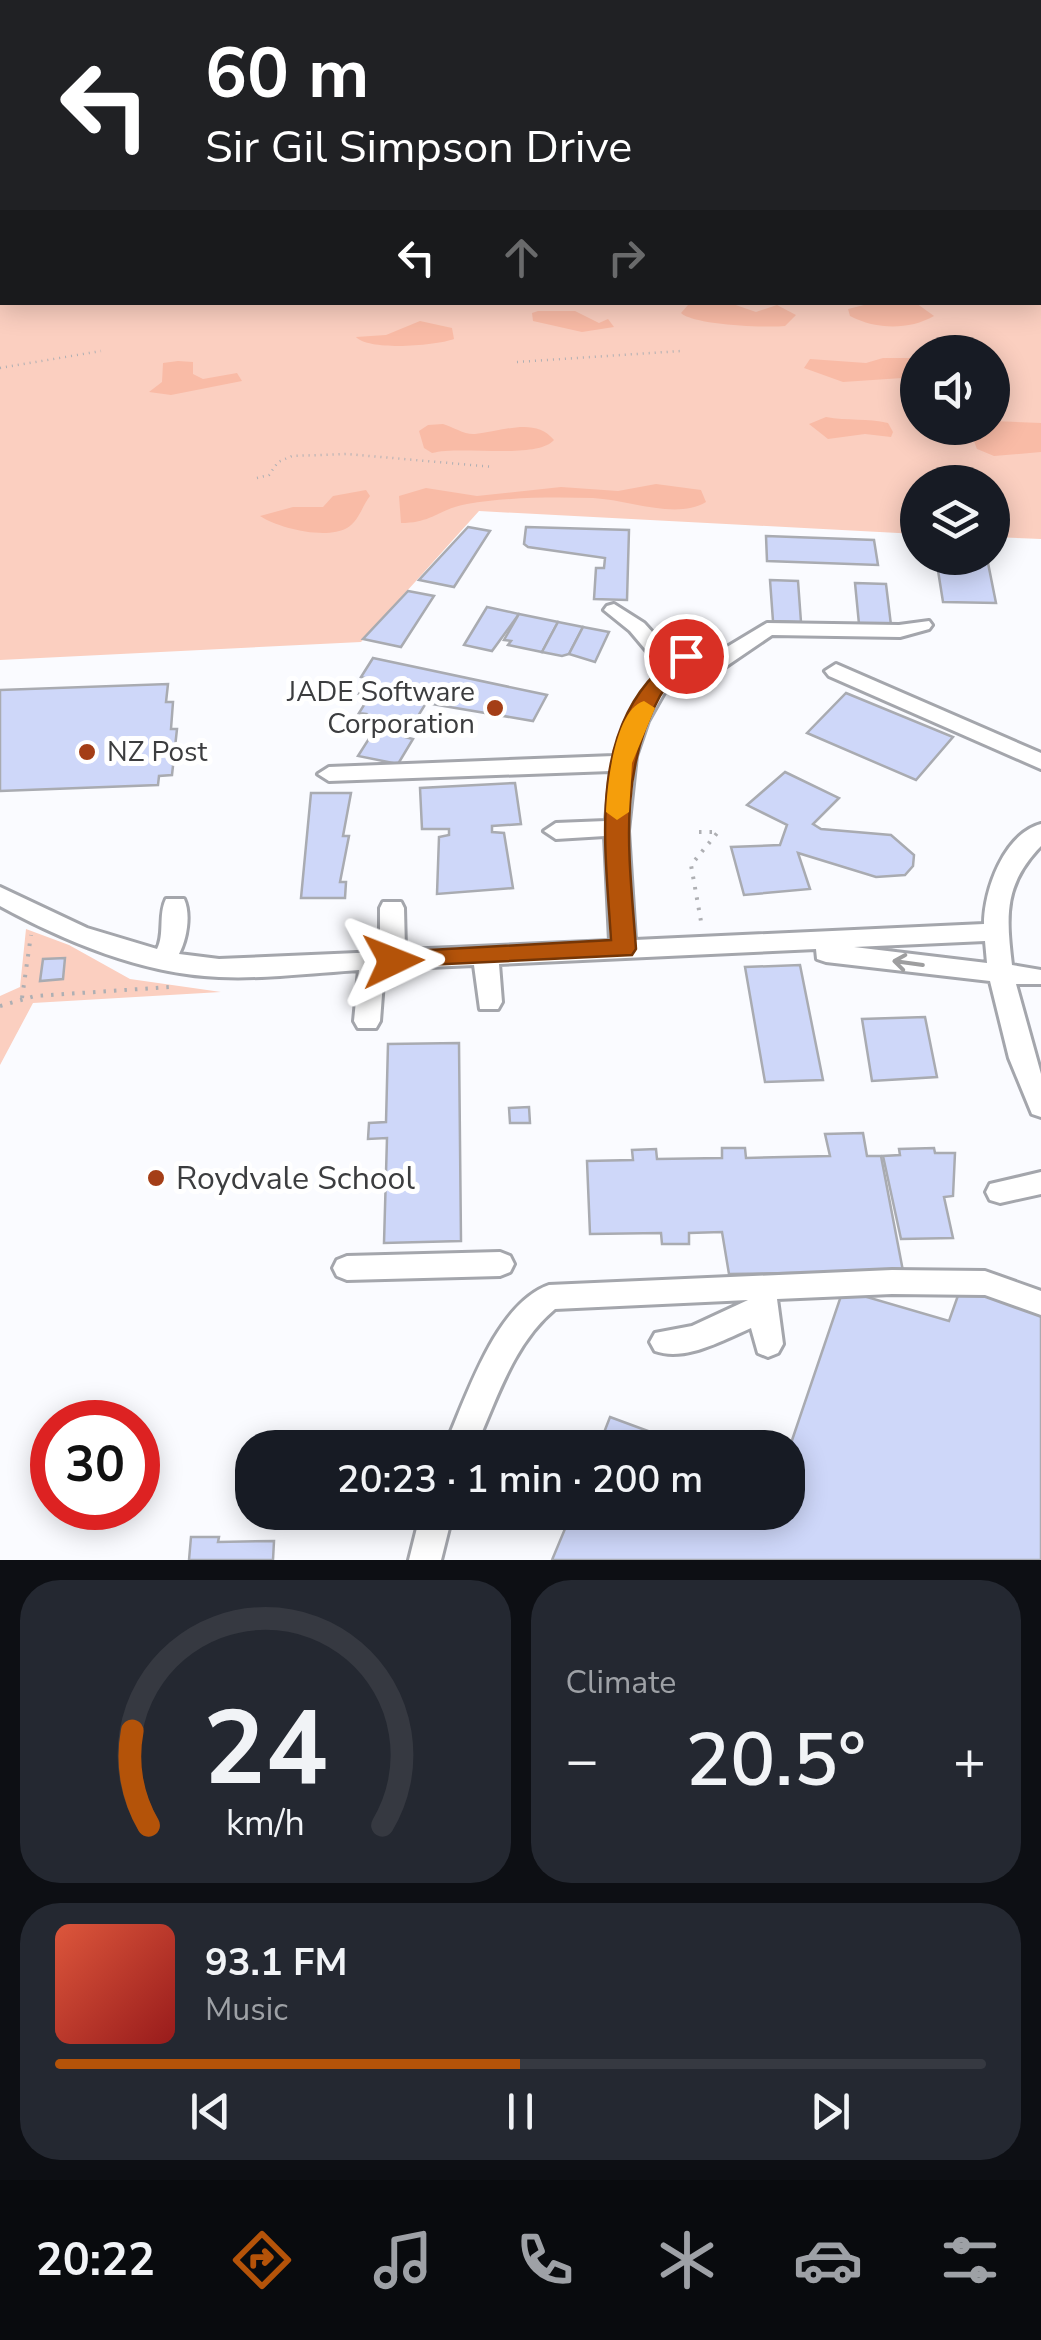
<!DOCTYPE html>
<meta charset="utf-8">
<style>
:root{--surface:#171b24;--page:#242831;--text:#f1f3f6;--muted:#9ea1a6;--line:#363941;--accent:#b45309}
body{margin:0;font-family:"Nunito Sans",sans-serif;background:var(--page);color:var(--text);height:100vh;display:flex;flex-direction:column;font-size:38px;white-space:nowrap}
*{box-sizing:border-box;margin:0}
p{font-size:32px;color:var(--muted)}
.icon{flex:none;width:55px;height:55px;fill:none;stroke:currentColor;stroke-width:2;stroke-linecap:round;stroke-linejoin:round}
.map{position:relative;height:1560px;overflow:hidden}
.sheet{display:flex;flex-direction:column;gap:20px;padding:20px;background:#0d0f14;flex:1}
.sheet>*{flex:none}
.hud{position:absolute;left:0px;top:0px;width:1042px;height:305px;box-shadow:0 5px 25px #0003;background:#202124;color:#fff;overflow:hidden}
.tools{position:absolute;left:900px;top:335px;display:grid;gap:20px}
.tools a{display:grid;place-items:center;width:110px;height:110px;border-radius:50%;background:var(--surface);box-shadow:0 5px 25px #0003;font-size:50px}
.speed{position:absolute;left:30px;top:1400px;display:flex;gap:20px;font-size:50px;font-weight:700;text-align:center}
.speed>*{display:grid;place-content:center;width:130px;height:130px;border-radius:50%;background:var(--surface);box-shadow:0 5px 25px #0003;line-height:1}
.speed .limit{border:15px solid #d22;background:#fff;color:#111}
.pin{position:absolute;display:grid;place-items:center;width:85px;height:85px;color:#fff;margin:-42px;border:5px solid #fff;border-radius:50%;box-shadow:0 2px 10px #0007}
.me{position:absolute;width:110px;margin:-55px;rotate:88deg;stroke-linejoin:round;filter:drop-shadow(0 0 8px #0008)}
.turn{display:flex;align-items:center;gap:35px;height:210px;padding:0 40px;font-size:45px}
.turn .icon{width:130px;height:130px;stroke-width:2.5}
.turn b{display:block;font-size:70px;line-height:85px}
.lanes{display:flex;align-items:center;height:95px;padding:0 40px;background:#0003;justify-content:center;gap:50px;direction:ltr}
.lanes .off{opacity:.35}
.big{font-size:75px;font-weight:600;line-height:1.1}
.sheet .widget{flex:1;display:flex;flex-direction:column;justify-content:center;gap:15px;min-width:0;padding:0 35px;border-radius:40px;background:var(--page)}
.sheet .dial{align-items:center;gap:0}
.dial svg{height:260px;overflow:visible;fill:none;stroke:var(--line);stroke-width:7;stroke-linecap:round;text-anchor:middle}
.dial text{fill:var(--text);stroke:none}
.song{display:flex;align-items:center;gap:30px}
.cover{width:120px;height:120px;border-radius:15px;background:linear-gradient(135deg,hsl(10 70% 55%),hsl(0 70% 35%))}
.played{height:10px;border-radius:5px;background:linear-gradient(90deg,var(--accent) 50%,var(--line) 50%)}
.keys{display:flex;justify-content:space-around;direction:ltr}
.heat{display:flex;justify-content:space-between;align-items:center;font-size:55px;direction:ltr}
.sheet .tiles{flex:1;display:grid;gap:20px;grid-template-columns:1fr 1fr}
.widget:last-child{grid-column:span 2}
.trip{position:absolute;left:235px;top:1430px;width:570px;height:100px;border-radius:40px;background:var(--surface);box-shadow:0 5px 25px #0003;font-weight:600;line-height:100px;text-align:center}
.tab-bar{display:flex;height:160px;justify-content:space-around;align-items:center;background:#090b0e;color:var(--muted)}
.tab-bar .icon{width:70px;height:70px}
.tab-bar .active{color:var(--accent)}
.tab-bar b{font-size:45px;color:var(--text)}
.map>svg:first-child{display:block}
.green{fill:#fbcfc0;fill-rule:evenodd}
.forest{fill:#f9bba6}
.building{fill:#ced7f9;stroke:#a9abb1;stroke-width:2.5}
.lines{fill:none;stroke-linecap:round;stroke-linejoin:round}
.minor-casing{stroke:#a4a6ac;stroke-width:6}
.path-far1{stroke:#aeafb3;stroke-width:2.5;stroke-dasharray:1 5;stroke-linecap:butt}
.path{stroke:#aeafb3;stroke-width:4;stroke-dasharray:2.5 8;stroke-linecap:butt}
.minor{fill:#fff;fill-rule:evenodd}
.oneway{stroke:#9e9e9f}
.route{fill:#b45309;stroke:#753606;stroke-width:2.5}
.slow{fill:#f59e0b}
.poi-dot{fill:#a43e17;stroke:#fff;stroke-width:4}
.labels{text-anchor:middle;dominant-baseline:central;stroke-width:10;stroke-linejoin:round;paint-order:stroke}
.poi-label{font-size:28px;fill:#3c3d3f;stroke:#fff;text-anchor:end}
.near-poi-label{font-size:32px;fill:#3c3d3f;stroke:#fff;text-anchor:start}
</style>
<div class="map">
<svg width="1041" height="1560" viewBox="0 0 1041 1560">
<rect width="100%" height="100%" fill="#fafbff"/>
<g class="green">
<path d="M0,0H1041V539L993,537L992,482H918L917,534L479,511L361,642L0,660ZM2,2H1040V302H2ZM918,352H992V428H918Z"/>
<path d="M26,929L69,945L130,979L221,992L33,1003L0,1065V996L20,987Z"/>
</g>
<g class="forest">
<path d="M727,302L756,312L777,305L796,315L785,326C766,328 693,325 681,313L688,305Z"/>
<path d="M872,303H916L934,316C909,330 877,330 850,316L848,309Z"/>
<path d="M538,311H575L599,323L608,319L614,327L582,332L533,321L532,313Z"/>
<path d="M420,321L452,328L454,339C435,346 369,351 356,337L386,335Z"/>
<path d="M883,358H917V377L843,382L804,368L810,359L866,363Z"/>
<path d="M178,361L193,362V374L203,379L237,373L242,381L171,395L149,392L162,382L163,363Z"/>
<path d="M826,417C847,421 868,418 888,423L893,432L891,437L865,434L828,439L809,424Z"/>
<path d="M993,421L1041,423V452L994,456L977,449L969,428H992Z"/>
<path d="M443,424C453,427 465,435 475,434C501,432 535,416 554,440C536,460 461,445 432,453L424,448L419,431L428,425Z"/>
<path d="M656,484L701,490L706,502C676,520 630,500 593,498C552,497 507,497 467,504C438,509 433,523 401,523L399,496L426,488L477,496L561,487L618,491Z"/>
<path d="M366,490L370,496C362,506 359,521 347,528C326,540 278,528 260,516L293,507H323L333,496Z"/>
</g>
<g class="building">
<path d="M468,527L490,531L454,587L419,580Z"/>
<path d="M526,527L629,530L627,600L594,599L596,568H604L605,558L528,547L524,544Z"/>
<path d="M766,536L874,540L878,565L767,561Z"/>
<path d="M936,558H987L996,603L943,602Z"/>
<path d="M770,580L798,581L801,622L773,621Z"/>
<path d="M855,583L886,584L891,625L859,624Z"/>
<path d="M408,591L434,596L401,647L363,639Z"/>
<path d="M487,607L519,614L492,651L464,645Z"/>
<path d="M519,614L558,622L542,652L508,645L511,641L504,640Z"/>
<path d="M558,622L583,627L569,654L562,656L542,652Z"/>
<path d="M583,627L609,632L595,662L569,654Z"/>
<path d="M373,658L547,695L533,721L426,703L405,737L413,739L398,764L358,756L372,734L356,731L366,714L359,713L369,697L359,694L368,679L361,677Z"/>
<path d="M168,684L166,702H173L171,729H177L172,775L159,776L158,785L0,791V690Z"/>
<path d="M846,693L953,737L916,780L807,733Z"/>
<path d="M785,772L839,798L813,824L821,829L891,835L914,855L913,866L905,875L876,877L798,853L810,889L744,895L731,847L780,845L787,825L747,805Z"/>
<path d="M515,783L521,824L492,826V832L504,833L513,888L437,894L439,837L449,835V829H422L420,788Z"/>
<path d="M311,793H351L343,836H349L340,882H346L345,898H301Z"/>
<path d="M65,958L63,979L40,981L43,959Z"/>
<path d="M800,965L823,1080L765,1082L745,967Z"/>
<path d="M925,1017L937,1077L872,1081L862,1019Z"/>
<path d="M459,1043L461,1241L384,1243L387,1138L368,1139L369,1123L386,1122L388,1044Z"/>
<path d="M529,1107L530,1123H510L509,1108Z"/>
<path d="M863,1133L867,1156H881L903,1271L729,1274L722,1232L689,1233V1244H662L661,1233L590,1234L587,1161L633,1160L632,1150L656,1149L657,1159L722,1158V1148H745L746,1158L830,1156L825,1134Z"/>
<path d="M934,1148L935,1153H955L953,1196L944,1197L953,1238L901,1239L883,1156L900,1155L899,1149Z"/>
<path d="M961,1287L1041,1312V1560H552L572,1512H788V1452L843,1290L949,1321Z"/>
<path d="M610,1417L694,1448H598Z"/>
<path d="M191,1537H219L218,1542L274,1541L273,1560H189Z"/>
</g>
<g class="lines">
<g class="minor-casing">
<g id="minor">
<path d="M614,604L644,623L674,656L684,651L691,652L693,659L712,656L767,623L899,625L929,621L932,625L929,629L900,637L772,635L725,667L681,673L665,691L648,721L636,756L628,831L635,940L984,924C984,890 1004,834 1041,824V846C1004,884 1006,915 1012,965L1041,970V984H1016L1041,1074V1117L1032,1114L1009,1058L990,981L826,962L817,959L816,949L499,964L502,1002L498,1009H480L474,965L384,969L380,1021L376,1028H358L354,1021L359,970C313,973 265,979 219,977C143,974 66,942 0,906V887L87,928L157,949C165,934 158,915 166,899H184C191,914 187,939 179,954L219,959L380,952V908L383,902H401L404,908L405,950L610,941L605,836L556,839L544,831L556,823L606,821L611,771L329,781L318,774L329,767L614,756L626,721L662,669L630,631L604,610L607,606ZM985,941L987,963L854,947Z"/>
<path d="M836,664L1041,753V769L829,676L825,671Z"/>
<path d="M1041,1172V1194L1000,1203L990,1200L986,1192L990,1184Z"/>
<path d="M500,1252L510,1256L514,1264L510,1272L500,1276L347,1280L337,1276L333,1268L337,1260L347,1256Z"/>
<path d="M892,1270L985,1271L1041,1291V1315L985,1295L892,1294L777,1299L783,1344L778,1353L768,1357L758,1353L751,1328C723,1340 685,1362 655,1351L650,1342L655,1333L692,1326L748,1300L555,1309C513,1344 497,1399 475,1448H444C466,1399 495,1304 549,1285Z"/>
<path d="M421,1512H453L441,1560H409Z"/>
</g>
</g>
<g class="path-far1">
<path d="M566,2L571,0"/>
<path d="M0,6L4,0"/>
<path d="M517,362L681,351"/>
<path d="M0,368L101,351"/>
<path d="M257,478L269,475L278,462L292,456L347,454L494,467"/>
</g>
<g class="path">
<path d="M699,832H718L691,865L702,927"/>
<path d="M22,998L31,935"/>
<path d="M0,1006L35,996L170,987L172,983"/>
</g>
<use href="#minor" class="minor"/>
</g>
<defs><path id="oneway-shaft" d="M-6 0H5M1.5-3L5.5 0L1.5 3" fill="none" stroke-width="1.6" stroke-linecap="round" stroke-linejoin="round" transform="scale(2.5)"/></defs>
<use class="oneway" href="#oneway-shaft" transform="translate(908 963) rotate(-172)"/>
<path class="route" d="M686,649L697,656C686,670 668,681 660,696C616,775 630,862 636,949L632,955L384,967L380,961L393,952L611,940C606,853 588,741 656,673C665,664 674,653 686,649Z"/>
<path class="slow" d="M644,701L655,708L632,763L629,812L617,820L606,812C607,786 615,709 644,701Z"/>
<g class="poi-dot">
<circle cx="495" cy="708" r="10"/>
<circle cx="87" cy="752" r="10"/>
<circle cx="156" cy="1178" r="10"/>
</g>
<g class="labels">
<g class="poi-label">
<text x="475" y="692">JADE Software<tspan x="475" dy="32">Corporation</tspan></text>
<text x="107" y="752" text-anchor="start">NZ Post</text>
</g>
<g class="near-poi-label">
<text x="176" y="1178">Roydvale School</text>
</g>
</g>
</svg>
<div class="tools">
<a><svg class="icon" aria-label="sound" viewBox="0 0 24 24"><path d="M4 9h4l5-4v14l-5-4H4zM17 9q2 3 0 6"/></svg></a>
<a><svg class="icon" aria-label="layers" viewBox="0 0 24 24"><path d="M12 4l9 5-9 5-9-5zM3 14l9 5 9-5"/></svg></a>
</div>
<div class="speed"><div class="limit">30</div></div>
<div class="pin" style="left:686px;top:656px;background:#d93025"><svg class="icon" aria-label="arrive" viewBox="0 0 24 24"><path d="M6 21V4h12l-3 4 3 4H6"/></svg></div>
<svg class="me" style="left:393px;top:961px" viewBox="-20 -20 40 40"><path d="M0-17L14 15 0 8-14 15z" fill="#b45309" stroke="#fff" stroke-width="4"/></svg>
<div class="trip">20:23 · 1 min · 200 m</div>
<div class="hud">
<div class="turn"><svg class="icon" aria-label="left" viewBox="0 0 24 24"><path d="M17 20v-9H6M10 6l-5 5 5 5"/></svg><div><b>60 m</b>Sir Gil Simpson Drive</div></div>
<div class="lanes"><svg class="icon" aria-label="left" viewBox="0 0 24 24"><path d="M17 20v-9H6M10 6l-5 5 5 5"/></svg><svg class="icon off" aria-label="ahead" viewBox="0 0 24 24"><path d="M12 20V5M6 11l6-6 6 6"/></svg><svg class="icon off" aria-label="right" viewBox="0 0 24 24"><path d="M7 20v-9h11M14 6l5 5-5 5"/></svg></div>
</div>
</div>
<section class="sheet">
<div class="tiles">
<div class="widget dial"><svg viewBox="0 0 100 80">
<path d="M14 69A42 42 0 1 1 86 69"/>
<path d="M14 69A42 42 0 0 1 9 40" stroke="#b45309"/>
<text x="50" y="56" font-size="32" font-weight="700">24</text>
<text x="50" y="72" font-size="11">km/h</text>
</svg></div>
<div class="widget"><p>Climate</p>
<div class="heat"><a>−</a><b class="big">20.5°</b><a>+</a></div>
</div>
<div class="widget">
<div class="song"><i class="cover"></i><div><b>93.1 FM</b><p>Music</p></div></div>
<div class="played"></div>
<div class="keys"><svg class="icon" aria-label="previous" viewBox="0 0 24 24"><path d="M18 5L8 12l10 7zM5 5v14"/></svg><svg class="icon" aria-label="pause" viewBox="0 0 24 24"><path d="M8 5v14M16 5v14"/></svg><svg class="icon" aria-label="next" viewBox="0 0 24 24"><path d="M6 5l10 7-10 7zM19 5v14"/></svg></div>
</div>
</div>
</section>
<nav class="tab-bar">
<b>20:22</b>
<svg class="icon active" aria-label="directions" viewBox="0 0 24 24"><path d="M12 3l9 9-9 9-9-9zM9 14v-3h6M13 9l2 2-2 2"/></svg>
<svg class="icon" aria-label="music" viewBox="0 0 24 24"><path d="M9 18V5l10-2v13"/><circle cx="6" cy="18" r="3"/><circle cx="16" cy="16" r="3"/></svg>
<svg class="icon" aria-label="phone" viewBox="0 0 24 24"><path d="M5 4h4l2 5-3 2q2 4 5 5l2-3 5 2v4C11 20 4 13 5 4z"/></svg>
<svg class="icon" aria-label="climate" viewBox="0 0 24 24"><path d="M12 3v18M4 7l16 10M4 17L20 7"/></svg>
<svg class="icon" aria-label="car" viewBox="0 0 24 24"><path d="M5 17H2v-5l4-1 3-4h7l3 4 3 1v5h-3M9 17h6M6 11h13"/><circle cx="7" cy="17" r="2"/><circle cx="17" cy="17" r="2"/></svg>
<svg class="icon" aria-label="filters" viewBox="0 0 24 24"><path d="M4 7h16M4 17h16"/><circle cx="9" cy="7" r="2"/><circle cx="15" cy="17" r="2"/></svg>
</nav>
